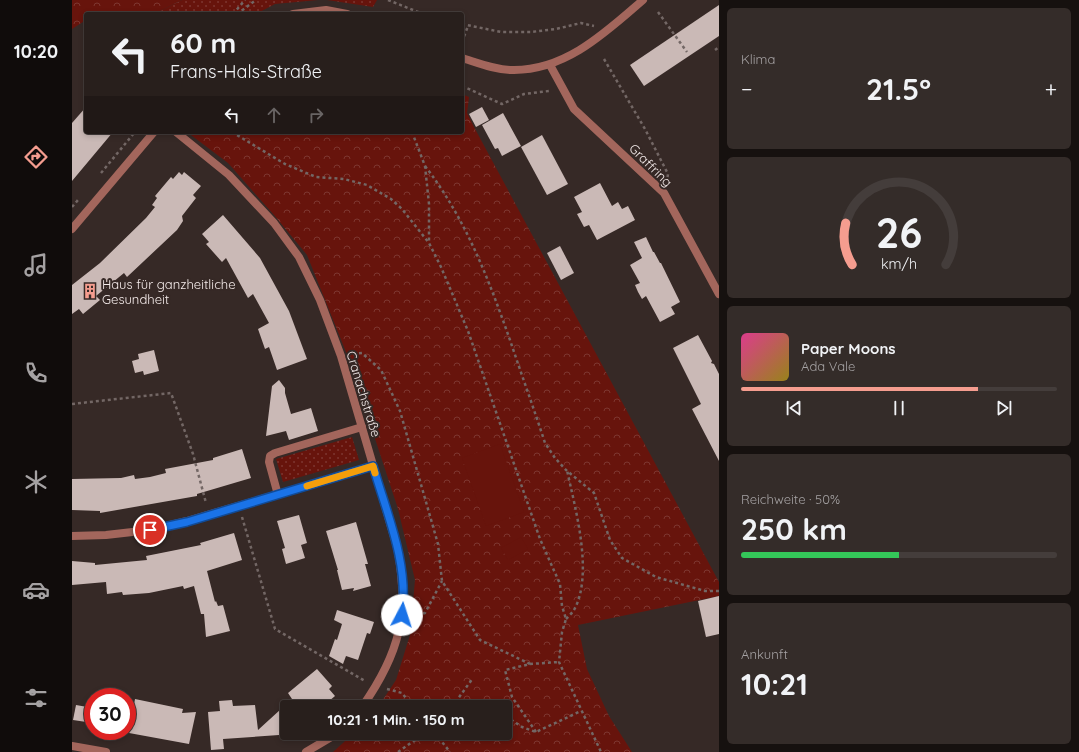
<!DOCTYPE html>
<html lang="de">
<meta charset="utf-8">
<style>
:root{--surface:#281f1c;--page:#342c29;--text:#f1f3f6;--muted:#a5a2a3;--line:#443d3b;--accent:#f59d8f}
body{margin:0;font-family:Quicksand,sans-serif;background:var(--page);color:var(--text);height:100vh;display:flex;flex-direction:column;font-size:15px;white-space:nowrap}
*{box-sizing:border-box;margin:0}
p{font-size:13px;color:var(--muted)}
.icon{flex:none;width:22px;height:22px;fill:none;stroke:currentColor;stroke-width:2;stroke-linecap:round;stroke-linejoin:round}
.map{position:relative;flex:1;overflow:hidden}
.sheet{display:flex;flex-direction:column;gap:8px;padding:8px;background:#16110f;width:360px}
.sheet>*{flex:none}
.top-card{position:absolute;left:12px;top:12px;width:380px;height:122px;border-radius:4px;box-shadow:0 2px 6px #0003,0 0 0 1px var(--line);background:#281f1c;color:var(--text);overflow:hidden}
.speed{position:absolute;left:12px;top:688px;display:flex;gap:8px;font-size:20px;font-weight:700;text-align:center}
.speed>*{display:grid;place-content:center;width:52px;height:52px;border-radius:50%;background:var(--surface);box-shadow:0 2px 6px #0003,0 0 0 1px var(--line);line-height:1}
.speed .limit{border:6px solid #d22;background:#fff;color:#111}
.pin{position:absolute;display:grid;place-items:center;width:34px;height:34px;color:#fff;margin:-17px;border:2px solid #fff;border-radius:50%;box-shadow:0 1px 4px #0007}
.me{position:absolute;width:44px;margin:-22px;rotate:5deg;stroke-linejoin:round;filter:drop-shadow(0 0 3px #0008)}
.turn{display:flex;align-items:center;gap:14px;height:84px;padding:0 20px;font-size:18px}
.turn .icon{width:52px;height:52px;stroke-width:2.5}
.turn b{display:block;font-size:28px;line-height:34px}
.lanes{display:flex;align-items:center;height:38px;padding:0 20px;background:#0003;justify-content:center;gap:20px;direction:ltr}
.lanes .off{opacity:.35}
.big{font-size:30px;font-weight:700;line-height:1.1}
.sheet .card{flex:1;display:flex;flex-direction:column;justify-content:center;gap:6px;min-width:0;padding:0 14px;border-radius:6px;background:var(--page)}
.sheet .dial{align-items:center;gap:0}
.dial svg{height:104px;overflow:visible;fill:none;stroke:var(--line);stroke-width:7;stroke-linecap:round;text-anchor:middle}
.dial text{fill:var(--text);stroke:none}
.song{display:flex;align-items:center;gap:12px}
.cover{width:48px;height:48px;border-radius:6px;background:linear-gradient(135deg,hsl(330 70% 55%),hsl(50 70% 35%))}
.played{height:4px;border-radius:2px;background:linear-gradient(90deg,var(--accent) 75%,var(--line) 75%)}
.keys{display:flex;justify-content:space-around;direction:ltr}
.heat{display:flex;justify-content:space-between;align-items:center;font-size:22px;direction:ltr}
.charge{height:6px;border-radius:3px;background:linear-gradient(90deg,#34c759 50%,var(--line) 0)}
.trip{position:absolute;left:208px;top:700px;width:232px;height:40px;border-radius:4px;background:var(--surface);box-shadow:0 2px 6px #0003,0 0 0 1px var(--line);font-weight:700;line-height:40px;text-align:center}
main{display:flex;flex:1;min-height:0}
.tab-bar{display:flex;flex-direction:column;width:72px;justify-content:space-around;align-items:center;background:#100c0b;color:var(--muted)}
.tab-bar .icon{width:28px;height:28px}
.tab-bar .on{color:var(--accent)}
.tab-bar b{font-size:18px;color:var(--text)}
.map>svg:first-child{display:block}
.grass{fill:url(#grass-dots)}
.forest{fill:url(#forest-crowns)}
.garden{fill:#67140c}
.building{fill:#cab9b6}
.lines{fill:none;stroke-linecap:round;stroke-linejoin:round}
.path{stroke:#736765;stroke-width:2.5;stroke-dasharray:3 3;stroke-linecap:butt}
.service{stroke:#a3665c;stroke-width:8}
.minor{stroke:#a3665c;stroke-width:8}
.tertiary{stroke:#a3665c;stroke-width:8}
.route-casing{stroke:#114b97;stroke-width:10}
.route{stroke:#1a73e8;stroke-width:7}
.slow{stroke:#f59e0b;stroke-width:7}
.labels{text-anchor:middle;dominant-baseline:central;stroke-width:4;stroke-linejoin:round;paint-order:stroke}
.street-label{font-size:13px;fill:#f5eceb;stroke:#362926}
.poi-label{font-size:13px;fill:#f5eceb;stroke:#362926;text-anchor:start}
</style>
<main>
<nav class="tab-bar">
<b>10:20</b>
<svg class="icon on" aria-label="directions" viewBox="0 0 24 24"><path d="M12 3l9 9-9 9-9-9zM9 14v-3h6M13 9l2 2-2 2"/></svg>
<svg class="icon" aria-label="music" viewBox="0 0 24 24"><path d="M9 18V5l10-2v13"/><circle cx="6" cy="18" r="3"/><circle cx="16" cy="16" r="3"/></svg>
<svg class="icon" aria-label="phone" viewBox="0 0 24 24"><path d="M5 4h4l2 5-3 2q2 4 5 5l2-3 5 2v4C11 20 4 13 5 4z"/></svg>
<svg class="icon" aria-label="climate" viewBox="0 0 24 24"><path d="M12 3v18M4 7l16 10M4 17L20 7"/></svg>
<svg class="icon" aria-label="car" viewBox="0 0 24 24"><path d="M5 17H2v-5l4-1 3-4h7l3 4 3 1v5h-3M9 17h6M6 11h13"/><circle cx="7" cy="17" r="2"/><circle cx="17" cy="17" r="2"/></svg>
<svg class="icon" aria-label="filters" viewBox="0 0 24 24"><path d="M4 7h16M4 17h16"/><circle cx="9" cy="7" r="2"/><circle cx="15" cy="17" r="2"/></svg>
</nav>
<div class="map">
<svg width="647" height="752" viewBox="0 0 647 752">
<defs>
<pattern id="grass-dots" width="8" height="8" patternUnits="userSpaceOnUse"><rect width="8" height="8" fill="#67140c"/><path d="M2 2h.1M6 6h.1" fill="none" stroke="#7d3630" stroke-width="1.8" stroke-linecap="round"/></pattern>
<pattern id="forest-crowns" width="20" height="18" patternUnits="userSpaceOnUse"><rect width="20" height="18" fill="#67140c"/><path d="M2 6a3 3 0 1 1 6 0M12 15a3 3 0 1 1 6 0" fill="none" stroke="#7d3630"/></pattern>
</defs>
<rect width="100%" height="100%" fill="#362926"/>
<g class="grass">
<path d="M110,0H246L203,4L184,14H82Z"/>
<path d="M255,0H305L301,7Z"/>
<path d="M280,437L287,460L211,482L204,459Z"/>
</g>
<g class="forest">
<path d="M0,0H110L82,14H14V20L0,29Z"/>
<path d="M390,94L397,97L395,113L402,127L647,582V596L506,625L515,669L537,716L560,752H261L282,733H433V707H306L324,680L338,635L343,580L326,509L278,362L235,255L202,215L156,163L115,132H390Z"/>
</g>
<g class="garden">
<path d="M428,444L452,512L414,526L390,458Z"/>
<path d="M449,537L456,549L436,560L429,548Z"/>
</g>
<g class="building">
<path d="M647,5V36L572,86L558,65Z"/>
<path d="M14,107V132H41L0,181V123Z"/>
<path d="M410,107L417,120L404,127L397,114Z"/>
<path d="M431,113L449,146L430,156L426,148L423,149L410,125Z"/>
<path d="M470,135L496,184L475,195L449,147Z"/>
<path d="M107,172L110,175L112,172L129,186L121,195L124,198L110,216L111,221L105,230L55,277L52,273L24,296L28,300L11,314L7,309L0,314V285L28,263L74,218L83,207L80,205L85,198L83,196L99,177L101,179Z"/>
<path d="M528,183L540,206L546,202L550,209L556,206L563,220L525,240L517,225L512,227L505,214L510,212L502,197Z"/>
<path d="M151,215L188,258L217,311L235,359L205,370L197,347L193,349L186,329L197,323L181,294L176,298L154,258L150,262L134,244L137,242L130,234Z"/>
<path d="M574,237L581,252H582L588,263H589L608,302L599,307L603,314L588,322L574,296L570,299L566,292L563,285L568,283L558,265L570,258L562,242Z"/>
<path d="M488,246L502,273L489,280L475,253Z"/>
<path d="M626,335L640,361L639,363L642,364L647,374V461L620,409L629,404L601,348Z"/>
<path d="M82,350L87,371L72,375L71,371L63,373L60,361L67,359L66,354Z"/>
<path d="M207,380L213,388V393L219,414L239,408L246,431L217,440L214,431L194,436L200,386Z"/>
<path d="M170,449L179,478L125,494V496L28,513V511L0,510V479L49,478L62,475L63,479L78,477L94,473L93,469L141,460V458Z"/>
<path d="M227,515L235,543L229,545L233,558L214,564L210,549L213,548L205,521Z"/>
<path d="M284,522L296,564H293L299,586L281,591L282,588L270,590L265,570H266L254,531Z"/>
<path d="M162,533L170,560L135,571L143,602L144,601L146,606L151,605L158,631L134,637L132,614H129L122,586L112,589L111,586L77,593L51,595L50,592L35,594L34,582L0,585V561L23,563V565L75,560L74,556L129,545L128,543Z"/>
<path d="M647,596V634L634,637L626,601Z"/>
<path d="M265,610L302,622L298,634L295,633L286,660L274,656L271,664L257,656L263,639L265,640L270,624L262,620Z"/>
<path d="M245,669L260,686L257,689L263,696L250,707H215V729L207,735L151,739L152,749L139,750L136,712L148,711L147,701L160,700L161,706L183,705L186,730L220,699L216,693Z"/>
<path d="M63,699L111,709L110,713L124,712L117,744L57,733Z"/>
<path d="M4,705L21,708V723L1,720Z"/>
</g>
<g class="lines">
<g class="path">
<path d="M316,0L351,14"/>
<path d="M586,12L615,52"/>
<path d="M161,14L173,0"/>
<path d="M165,14L184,0"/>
<path d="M390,24L429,32H459L484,29L509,23L522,26"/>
<path d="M390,42L396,26"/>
<path d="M643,50L647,47"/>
<path d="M532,59L573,129L596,174L595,180"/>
<path d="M390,86L430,104L452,94L477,91"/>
<path d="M160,132L213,164L244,177L272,179L295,185L319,199L330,209L357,243L369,267L396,331L468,539L488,584L490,606L494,619L490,632L487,662L529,752"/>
<path d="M340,132L353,166L357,204V242"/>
<path d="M353,166C394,219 417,280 439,343C450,376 462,409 473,443L483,458L494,470L522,493L538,540L550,558L584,577L633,591H647"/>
<path d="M29,173L63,132"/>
<path d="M0,207L6,200"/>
<path d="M281,354L290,353L309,370L328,411L366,544L370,581L408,640L458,664"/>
<path d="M0,404L99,393L121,454L134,503"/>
<path d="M170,517L203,629L293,681"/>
<path d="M340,618L353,613L370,581"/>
<path d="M494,619C497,616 500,613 502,610C522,574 503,508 495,470"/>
<path d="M315,689L330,693L341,707"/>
<path d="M380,707L401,678"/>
<path d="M433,718L441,721L450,727L464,732L509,711"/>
<path d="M464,732L440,697L433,670L458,664L487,662"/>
<path d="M363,733L378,752"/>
<path d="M326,752L353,733"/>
</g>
<path class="service" d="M206,495L197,462L198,456L203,453L290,427"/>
<g class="minor">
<path d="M478,65L502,109L592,193L647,294"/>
<path d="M104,132L157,175L202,223L227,257L248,300L269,356L325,547C338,613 328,653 290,707"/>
<path d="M0,536L34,535L78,530L115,521L301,466"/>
<path d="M0,746L34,752"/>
<path d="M234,752L266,733"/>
</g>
<g class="tertiary">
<path d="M221,14L254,10L275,14"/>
<path d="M390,58C406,63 423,70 440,70C493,71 533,33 571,0"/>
<path d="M0,229L82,132"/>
</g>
</g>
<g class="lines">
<g class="route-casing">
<path id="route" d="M78,530L115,522L301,466C315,514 337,564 330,615"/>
</g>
<use href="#route" class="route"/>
<path class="slow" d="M235,486L301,466L303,473"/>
</g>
<defs>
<g id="building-bare" transform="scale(1.2)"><path d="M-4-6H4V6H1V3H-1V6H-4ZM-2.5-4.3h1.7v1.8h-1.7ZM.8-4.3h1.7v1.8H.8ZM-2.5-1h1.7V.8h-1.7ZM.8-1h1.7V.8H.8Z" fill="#f59d8f" stroke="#362926" stroke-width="2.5" paint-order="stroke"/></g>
</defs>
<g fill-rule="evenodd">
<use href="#building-bare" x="18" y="291"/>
</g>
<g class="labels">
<g class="street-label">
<text transform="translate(579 165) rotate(45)">Graffring</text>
<text transform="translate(292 394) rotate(73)">Cranachstraße</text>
</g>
<g class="poi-label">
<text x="30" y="284">Haus für ganzheitliche<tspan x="30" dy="15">Gesundheit</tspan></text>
</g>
</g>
</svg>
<div class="speed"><div class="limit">30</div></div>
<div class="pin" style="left:78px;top:530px;background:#d93025"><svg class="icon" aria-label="arrive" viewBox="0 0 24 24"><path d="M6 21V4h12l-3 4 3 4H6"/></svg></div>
<svg class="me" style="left:330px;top:615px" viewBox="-20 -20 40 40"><circle r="19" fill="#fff"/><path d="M0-13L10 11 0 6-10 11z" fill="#1a73e8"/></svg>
<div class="trip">10:21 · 1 Min. · 150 m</div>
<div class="top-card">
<div class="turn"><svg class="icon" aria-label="left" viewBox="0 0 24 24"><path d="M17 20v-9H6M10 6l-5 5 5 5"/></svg><div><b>60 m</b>Frans-Hals-Straße</div></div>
<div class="lanes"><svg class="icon" aria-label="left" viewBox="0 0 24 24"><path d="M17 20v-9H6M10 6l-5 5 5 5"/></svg><svg class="icon off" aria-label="ahead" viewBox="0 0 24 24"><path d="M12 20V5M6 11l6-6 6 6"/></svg><svg class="icon off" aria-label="right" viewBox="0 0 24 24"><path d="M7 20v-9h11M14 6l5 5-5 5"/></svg></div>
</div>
</div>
<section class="sheet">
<div class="card"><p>Klima</p>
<div class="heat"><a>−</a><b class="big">21.5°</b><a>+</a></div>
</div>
<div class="card dial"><svg viewBox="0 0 100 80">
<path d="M14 69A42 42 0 1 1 86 69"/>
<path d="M14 69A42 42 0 0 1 9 37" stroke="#f59d8f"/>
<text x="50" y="56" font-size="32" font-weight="700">26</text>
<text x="50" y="72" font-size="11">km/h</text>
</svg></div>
<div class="card">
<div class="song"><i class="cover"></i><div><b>Paper Moons</b><p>Ada Vale</p></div></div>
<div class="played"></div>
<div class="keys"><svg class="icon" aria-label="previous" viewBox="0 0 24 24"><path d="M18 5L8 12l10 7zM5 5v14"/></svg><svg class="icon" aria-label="pause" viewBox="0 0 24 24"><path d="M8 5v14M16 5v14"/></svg><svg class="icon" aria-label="next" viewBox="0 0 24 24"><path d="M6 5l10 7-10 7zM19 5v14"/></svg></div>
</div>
<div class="card"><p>Reichweite · 50%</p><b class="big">250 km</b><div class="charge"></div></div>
<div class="card"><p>Ankunft</p><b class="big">10:21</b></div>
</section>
</main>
